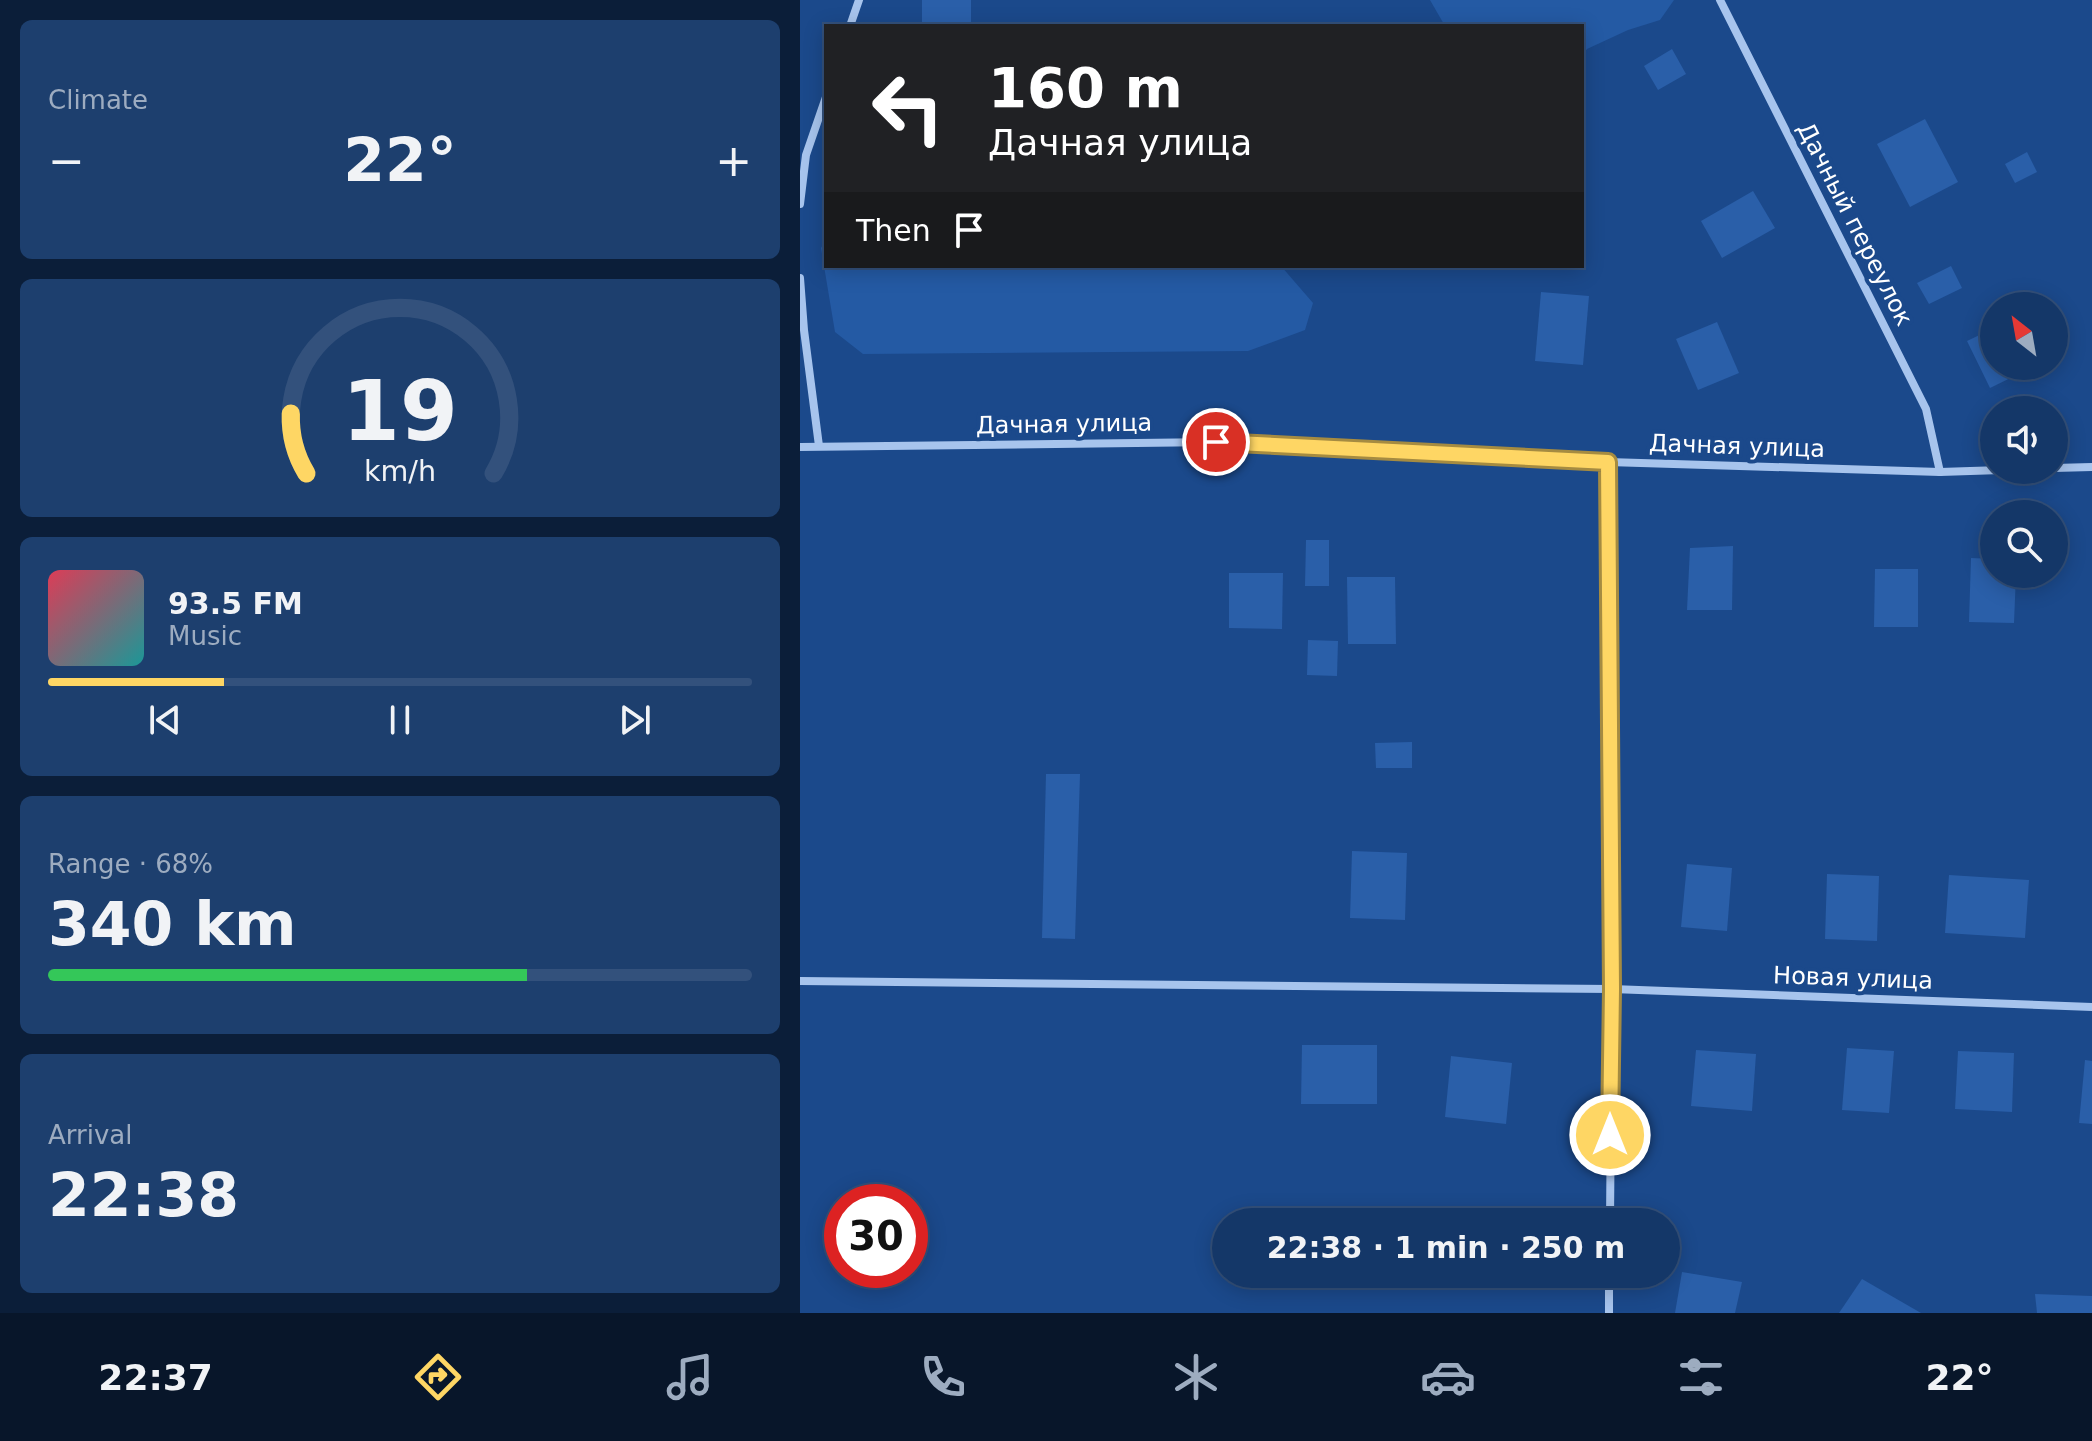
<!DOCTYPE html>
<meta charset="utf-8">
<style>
:root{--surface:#143768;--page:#1d3f6e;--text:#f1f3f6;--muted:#9dacc0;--line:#33517c;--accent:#fed664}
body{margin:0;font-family:"DejaVu Sans",sans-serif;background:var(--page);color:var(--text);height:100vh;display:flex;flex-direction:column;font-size:30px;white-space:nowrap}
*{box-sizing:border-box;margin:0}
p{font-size:26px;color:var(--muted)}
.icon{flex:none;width:44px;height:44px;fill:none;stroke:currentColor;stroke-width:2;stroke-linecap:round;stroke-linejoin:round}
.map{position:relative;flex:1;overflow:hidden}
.sheet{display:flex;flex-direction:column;gap:20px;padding:20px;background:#0b1e39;width:800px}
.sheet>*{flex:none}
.banner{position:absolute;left:24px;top:24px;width:760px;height:244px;border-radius:0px;box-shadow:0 4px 20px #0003,0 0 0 2px var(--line);background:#202124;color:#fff;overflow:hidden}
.needle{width:52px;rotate:329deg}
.controls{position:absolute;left:1180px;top:292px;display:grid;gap:16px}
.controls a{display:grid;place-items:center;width:88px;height:88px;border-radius:50%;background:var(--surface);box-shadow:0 4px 20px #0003,0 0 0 2px var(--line);font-size:40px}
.speed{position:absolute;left:24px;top:1184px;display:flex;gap:16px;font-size:40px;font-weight:700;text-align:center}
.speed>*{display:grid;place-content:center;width:104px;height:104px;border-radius:50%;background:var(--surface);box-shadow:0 4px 20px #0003,0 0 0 2px var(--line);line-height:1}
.speed .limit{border:12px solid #d22;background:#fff;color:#111}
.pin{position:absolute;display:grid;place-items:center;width:68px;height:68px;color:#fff;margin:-34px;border:4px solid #fff;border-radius:50%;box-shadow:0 2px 8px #0007}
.me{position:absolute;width:88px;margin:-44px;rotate:0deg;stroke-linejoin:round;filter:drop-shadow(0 0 6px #0008)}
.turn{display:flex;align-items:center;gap:28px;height:168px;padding:0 32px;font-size:36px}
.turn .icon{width:104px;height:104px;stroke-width:2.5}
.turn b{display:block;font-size:56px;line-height:68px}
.then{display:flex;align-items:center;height:76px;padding:0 32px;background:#0003;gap:16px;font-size:30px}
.big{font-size:60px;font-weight:800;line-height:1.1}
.sheet .widget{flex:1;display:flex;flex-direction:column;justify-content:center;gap:12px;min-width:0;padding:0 28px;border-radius:12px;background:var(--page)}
.sheet .dial{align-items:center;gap:0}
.dial svg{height:208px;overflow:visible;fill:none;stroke:var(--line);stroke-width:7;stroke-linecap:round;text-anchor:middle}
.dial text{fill:var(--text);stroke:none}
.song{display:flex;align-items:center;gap:24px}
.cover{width:96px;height:96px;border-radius:12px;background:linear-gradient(135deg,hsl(350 70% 55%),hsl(180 70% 35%))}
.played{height:8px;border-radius:4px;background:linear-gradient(90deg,var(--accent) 25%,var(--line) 25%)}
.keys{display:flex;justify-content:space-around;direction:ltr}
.heat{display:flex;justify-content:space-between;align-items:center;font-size:44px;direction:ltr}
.charge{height:12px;border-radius:6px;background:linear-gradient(90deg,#34c759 68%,var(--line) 0)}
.trip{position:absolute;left:412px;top:1208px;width:468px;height:80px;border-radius:40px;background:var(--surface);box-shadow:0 4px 20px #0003,0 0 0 2px var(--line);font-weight:800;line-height:80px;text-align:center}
.tab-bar{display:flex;height:128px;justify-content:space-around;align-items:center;background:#08162a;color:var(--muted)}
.tab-bar .icon{width:56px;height:56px}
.tab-bar .active{color:var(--accent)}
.tab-bar b{font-size:36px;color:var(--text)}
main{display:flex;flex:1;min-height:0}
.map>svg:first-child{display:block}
.green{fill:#245aa4}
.building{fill:#2a5fa9}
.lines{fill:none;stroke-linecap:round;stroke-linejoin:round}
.street{stroke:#a7c4ed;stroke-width:8}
.route-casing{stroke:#a58b41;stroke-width:20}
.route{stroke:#fed664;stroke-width:14}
.labels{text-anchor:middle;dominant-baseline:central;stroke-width:8;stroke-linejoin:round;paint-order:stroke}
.street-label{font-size:24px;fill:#fff;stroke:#1b498b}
</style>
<main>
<section class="sheet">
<div class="widget"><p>Climate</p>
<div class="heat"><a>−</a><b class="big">22°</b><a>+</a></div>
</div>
<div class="widget dial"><svg viewBox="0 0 100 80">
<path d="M14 69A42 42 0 1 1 86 69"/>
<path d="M14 69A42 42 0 0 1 8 46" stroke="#fed664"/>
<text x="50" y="56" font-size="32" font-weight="700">19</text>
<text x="50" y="72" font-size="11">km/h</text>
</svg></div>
<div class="widget">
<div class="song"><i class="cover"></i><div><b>93.5 FM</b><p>Music</p></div></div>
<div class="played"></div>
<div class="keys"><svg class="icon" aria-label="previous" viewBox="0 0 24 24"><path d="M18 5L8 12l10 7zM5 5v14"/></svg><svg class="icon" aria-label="pause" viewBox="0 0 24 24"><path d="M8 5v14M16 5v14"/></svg><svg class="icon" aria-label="next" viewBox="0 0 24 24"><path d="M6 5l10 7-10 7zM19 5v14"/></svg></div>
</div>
<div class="widget"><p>Range · 68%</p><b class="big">340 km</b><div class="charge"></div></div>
<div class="widget"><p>Arrival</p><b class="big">22:38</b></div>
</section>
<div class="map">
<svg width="1292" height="1313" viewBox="0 0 1292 1313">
<rect width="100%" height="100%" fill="#1b498b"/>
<g class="green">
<path d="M630,0H874L860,20L828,30L787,49L782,56V26H645Z"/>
<path d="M26,240V266H481L513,303L505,330L448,351L63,354L35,332L21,248Z"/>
</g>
<g class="building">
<rect x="122" y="0" width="49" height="26"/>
<path d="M872,49L886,74L858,90L844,66Z"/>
<path d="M1125,119L1158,182L1110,207L1077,144Z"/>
<path d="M1227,152L1237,172L1215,183L1205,164Z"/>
<path d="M953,191L975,228L922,258L901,221Z"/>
<path d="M1151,266L1162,288L1129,304L1117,283Z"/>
<path d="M741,292L789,296L783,365L735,361Z"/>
<path d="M917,322L939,373L898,390L876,339Z"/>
<path d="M1194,328V366H1235L1190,388L1167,341Z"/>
<path d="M506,540H529V586H505Z"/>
<path d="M933,546L932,610H887L890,548Z"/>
<path d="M1171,558L1194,559V574H1216L1214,623L1169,622Z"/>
<path d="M1075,569H1118V627H1074Z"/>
<path d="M429,573H483L482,629L429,628Z"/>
<path d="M547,577H595L596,644H548Z"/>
<path d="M508,640L538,641L537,676L507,675Z"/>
<path d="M612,742V768H576L575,743Z"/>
<path d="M246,774H280L275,939L242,938Z"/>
<path d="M552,851L607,853L605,920L550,918Z"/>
<path d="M887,864L932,868L927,931L881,927Z"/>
<path d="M1027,874L1079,876L1077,941L1025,939Z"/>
<path d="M1149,875L1229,880L1225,938L1145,933Z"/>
<path d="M502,1045H577V1104H501Z"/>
<path d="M1047,1048L1094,1051L1089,1113L1042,1110Z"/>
<path d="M896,1050L956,1054L952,1111L891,1106Z"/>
<path d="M1158,1051L1214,1053L1212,1112L1155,1109Z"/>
<path d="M651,1056L712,1063L706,1124L645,1117Z"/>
<path d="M1285,1060L1292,1061V1124L1279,1123Z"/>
<path d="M882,1272L942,1282L935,1313H875Z"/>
<path d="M1062,1279L1121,1313H1039Z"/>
<path d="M1235,1294L1292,1296V1313H1237Z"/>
</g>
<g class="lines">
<g class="street">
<path d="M920,0L1126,409L1140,472"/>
<path d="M50,26L59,0"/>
<path d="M0,204L6,155L26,97"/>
<path d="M0,278L4,330L19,446"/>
<path d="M0,447L416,442L808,462L1140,472L1201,470"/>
<path d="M808,462L812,989L810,1222"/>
<path d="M1254,468L1292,467"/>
<path d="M0,981L812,989L1292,1007"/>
<path d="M809,1313V1274"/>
</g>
</g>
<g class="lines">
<g class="route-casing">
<path id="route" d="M416,442L808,462L812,989L810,1135"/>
</g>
<use href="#route" class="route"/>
</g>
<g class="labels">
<g class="street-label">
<text transform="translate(1055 224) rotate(63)">Дачный переулок</text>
<text transform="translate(264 424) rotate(-1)">Дачная улица</text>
<text transform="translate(937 446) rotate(2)">Дачная улица</text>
<text transform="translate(1053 978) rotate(2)">Новая улица</text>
</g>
</g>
</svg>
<div class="controls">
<a><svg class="needle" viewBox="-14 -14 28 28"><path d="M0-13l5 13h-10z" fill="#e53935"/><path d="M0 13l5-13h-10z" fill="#9dacc0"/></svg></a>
<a><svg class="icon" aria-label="sound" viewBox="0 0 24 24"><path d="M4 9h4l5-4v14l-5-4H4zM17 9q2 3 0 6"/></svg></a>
<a><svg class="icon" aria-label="search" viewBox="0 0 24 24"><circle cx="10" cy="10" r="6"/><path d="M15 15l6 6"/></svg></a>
</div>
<div class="speed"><div class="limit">30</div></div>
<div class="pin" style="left:416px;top:442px;background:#d93025"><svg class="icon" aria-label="arrive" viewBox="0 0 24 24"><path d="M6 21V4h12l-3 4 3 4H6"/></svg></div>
<svg class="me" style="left:810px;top:1135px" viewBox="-20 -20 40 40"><circle r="17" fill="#fed664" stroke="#fff" stroke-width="3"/><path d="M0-11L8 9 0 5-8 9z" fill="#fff"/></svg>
<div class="trip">22:38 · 1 min · 250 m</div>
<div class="banner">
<div class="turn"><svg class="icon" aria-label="left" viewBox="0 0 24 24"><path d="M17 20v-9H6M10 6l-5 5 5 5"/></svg><div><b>160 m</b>Дачная улица</div></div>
<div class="then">Then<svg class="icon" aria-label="arrive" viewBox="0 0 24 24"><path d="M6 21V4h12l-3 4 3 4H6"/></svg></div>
</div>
</div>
</main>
<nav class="tab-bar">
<b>22:37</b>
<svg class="icon active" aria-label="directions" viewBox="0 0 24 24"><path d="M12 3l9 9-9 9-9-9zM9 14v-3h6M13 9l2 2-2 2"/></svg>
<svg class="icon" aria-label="music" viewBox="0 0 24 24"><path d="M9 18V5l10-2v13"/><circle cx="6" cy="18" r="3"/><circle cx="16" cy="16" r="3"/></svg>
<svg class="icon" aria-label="phone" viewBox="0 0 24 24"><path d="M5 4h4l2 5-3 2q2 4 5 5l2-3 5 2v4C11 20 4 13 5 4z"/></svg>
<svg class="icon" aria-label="climate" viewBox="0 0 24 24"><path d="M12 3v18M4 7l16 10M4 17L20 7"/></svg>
<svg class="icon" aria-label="car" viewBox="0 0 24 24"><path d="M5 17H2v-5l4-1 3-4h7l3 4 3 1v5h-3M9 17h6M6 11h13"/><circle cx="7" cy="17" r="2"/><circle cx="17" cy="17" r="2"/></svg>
<svg class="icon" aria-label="filters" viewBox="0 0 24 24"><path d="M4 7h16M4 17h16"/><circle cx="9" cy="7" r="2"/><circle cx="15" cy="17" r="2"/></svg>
<b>22°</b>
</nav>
